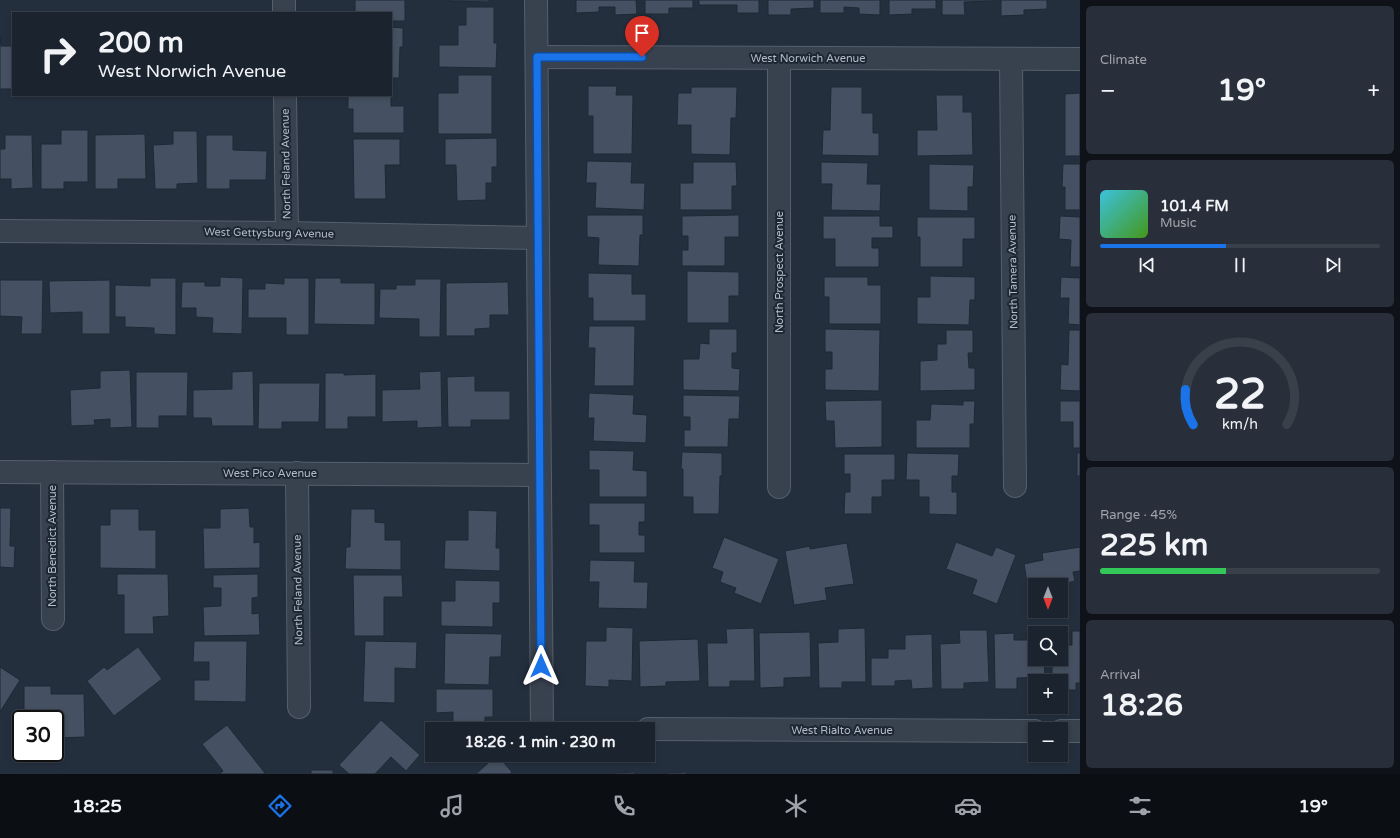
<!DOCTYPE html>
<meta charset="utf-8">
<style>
:root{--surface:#1b232e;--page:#282f3a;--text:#f1f3f6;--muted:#a0a4aa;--line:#39404a;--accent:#1a73e8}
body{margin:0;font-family:"Varela Round",sans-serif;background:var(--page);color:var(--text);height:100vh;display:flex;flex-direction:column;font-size:15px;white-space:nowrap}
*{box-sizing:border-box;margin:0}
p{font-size:13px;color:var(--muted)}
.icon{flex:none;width:22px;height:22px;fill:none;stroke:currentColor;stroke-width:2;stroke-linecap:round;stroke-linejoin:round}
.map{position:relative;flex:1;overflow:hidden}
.drawer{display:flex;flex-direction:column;gap:6px;padding:6px;background:#0f1319;width:320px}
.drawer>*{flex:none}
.hud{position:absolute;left:12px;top:12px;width:380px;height:84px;border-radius:0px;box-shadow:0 2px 6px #0003,0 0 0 1px var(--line);background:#1b232e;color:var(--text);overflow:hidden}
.needle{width:26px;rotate:180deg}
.buttons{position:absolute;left:1028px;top:578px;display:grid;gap:8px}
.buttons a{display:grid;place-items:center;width:40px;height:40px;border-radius:0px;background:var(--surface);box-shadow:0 2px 6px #0003,0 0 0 1px var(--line);font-size:20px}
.speed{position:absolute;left:12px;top:710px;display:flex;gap:8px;font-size:20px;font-weight:700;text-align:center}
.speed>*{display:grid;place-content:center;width:52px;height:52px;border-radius:50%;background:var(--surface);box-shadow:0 2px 6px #0003,0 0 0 1px var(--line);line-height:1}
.speed .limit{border:2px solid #111;border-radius:6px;background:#fff;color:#111}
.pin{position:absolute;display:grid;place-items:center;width:34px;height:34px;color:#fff;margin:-41px -17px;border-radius:50% 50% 50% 0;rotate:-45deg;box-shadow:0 0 4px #0007}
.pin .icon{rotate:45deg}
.me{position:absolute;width:44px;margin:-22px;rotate:0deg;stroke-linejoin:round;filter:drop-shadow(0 0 3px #0008)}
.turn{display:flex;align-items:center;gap:14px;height:84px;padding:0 20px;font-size:18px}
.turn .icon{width:52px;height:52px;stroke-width:2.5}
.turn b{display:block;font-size:28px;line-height:34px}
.big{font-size:30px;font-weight:700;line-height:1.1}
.drawer .card{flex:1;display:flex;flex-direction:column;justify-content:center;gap:6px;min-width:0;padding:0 14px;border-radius:6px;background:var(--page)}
.drawer .dial{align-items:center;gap:0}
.dial svg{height:104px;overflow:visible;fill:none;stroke:var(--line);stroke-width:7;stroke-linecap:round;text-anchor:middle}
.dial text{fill:var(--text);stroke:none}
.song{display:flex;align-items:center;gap:12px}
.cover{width:48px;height:48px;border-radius:6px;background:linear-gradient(135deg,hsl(190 70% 55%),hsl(100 70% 35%))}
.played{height:4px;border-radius:2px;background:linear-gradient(90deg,var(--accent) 45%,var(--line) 45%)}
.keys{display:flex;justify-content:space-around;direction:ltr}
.heat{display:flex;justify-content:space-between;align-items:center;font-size:22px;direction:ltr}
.charge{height:6px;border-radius:3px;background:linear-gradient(90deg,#34c759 45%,var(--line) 0)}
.trip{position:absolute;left:425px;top:722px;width:230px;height:40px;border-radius:0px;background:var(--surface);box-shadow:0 2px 6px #0003,0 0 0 1px var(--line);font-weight:700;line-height:40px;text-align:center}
.tabs{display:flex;height:64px;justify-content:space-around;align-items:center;background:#0b0e12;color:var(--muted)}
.tabs .icon{width:28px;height:28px}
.tabs .selected{color:var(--accent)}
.tabs b{font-size:18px;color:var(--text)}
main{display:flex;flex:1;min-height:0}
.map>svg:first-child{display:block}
.building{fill:#455162;stroke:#1f2835}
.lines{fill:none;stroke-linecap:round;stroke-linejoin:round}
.minor-casing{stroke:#565f6c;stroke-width:24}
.minor{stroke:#38414e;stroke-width:22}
.route-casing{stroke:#114b97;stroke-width:10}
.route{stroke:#1a73e8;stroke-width:7}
.labels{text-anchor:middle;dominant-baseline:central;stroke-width:4;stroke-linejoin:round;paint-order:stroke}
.street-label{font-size:11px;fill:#b4bcc9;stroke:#1d2633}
</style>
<main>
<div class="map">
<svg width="1080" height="774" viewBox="0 0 1080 774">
<rect width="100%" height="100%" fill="#242f3e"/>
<g class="building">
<path d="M355,0H405V21H391V13H355Z"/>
<path d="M450,0H489V2L450,1Z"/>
<path d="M576,0H636L637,14L615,15V7H599V12L576,13Z"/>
<path d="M645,0H693V8H669V14H645Z"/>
<path d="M699,0H759V13H737V5H699Z"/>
<path d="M768,0H814V8L791,9V15H768Z"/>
<path d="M820,0H880V15L859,14V8L844,7V13H820Z"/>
<path d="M889,0H936V9H912V14L889,15Z"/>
<path d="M942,0H993V1L964,2L965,15H942Z"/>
<path d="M1001,0H1047V9L1024,10V15L1001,16Z"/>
<path d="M466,7H494V43H497L496,68L439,67V45H458V25H466Z"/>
<path d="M391,27L403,28V47H400L399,78H391Z"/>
<path d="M0,36L1,46H13V89H0Z"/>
<path d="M458,75H492V134H438V93H458Z"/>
<path d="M391,86V106H404V133H353V109H348V95H391Z"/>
<path d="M588,86H617L616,95H633L632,154H593V116H588Z"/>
<path d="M691,87H737L736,118H731L730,155L691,154V125H677L678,93H691Z"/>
<path d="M831,87H862V113H873V133H879V156L822,155L823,130H830Z"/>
<path d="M1080,93V156H1065V94Z"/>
<path d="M936,95H963V112H972L973,155L917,156V130H937Z"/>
<path d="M61,130H88V182H64V189H41V144H61Z"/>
<path d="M173,131H197L198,183L177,184V189H155L153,145L173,144Z"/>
<path d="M145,134L146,179H118V189H95V135Z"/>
<path d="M5,135H32L33,188L11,189V179H0V149H5Z"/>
<path d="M206,135H233V150L267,151L266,180H230V189H206Z"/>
<path d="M497,138V167H492V183H486V200L457,201L456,165H445V139Z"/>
<path d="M353,139H400V165H385L386,199H354Z"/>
<path d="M587,161L632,162L631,183H645L644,210L595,208L596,183H586Z"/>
<path d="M693,162H736L737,186H732V210H680V183H693Z"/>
<path d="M821,162L868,163L867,184H881L880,211L831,210L832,184H821Z"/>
<path d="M929,164L974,165L973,187H968V211L929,210Z"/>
<path d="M1063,164H1080V210H1065V187H1062Z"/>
<path d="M587,215H643V235H640L639,266L598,265L599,238L587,237Z"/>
<path d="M739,215V237H725V266H682V250H688V236H682V216Z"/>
<path d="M823,216H880V226H893V238H872V248H879V267H835V239H823Z"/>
<path d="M1060,216L1080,217V267H1070L1071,240L1059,239Z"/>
<path d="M917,217H975V239H963V267H920V237H917Z"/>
<path d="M687,271L739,272V296H729V323H687Z"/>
<path d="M588,273L632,274V294H646V321H593V298H588Z"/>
<path d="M930,276L975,277V300H970L969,325L917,324V297H930Z"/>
<path d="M220,277L243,278L242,334L212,333L213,318L196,317V308H181L182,282H205V286H220Z"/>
<path d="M824,277H868V285H881V324H829V297H824Z"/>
<path d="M1061,277L1080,278V325L1068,324L1069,298H1060Z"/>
<path d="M150,278H176V335L154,334V328L125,327V317H115V285L150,286Z"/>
<path d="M284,278H309V335H286V318H248V289H265V283L284,284Z"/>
<path d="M315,278H341V283H375V325L314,324Z"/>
<path d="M415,279H441L440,337H419V319L379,318L380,289H396V285H415Z"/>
<path d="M0,280H43L42,334H21L22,317L0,316Z"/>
<path d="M110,280V334H82V312L50,313L49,281Z"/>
<path d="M508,282L509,315H490V328L475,329V336H446V283Z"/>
<path d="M589,326H635L634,386H594L595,348H588Z"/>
<path d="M709,329H737V353H732V368L740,369L739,391L683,390V359H699L700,343L709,344Z"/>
<path d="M825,329L880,330L879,391L825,390V369H832V352H825Z"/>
<path d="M946,330H973V353H968L969,368H975V390L920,391V361L937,360V344H946Z"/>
<path d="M1069,330H1080V391L1060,390L1061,364L1068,365Z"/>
<path d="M130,370L132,427L110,428V419L94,420L95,425L71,426L70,390L100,388V371Z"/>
<path d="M253,371L254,426H212L211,418H193V390L232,389V372Z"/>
<path d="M441,371L442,427L417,428V421L382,422V390L420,389L419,372Z"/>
<path d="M136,372H188L187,416H159V428H136Z"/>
<path d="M325,373H344V375L376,374V417H348V429H325Z"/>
<path d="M475,376V391H510V420H471V427H448L447,377Z"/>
<path d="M259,383H320L319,422H282V429H258Z"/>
<path d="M589,393L634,395L633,414L647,415L646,443L593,441L594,418H588Z"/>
<path d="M683,395L740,396L739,419H729L728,447H684V430H690V417H683Z"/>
<path d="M882,400V447L835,448L834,421H826L825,401Z"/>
<path d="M963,401H975L974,424H970V448H916V420H930L931,404L963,405Z"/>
<path d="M1060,401H1080V448H1073V422H1060Z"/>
<path d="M589,450L634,451L633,470L647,471V497H599V470H589Z"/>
<path d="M682,452L722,453V476H720L719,514H693V497H683V469H681Z"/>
<path d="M907,453L959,454L958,476H952V492H957V515L929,514V497H919V480H906Z"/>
<rect x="1077" y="453" width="3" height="23"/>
<path d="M844,454H895V480H882V497H872V514H844L845,492H850V474H844Z"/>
<path d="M589,503H645V522H639V535H645V553H599V525H589Z"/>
<path d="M0,508H11L10,546H15L14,568L0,567Z"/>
<path d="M249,508L250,527H254V543L260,542V568L204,569L203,528H220V509Z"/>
<path d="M110,509H139V530H156V569L100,568V525H110Z"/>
<path d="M351,509H375V522L385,523V540H401V570L345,569L346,547H350Z"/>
<path d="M468,510L497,511L496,548H500V571L444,569L445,540H468Z"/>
<path d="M724,537L779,559L761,604L734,593L736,588L720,582L723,572L712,568Z"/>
<path d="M956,542L992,556L996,547L1016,555L997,604L972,594L977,580L946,569Z"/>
<path d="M847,543L854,584L825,588L827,600L794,605L785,551L810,546V549Z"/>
<path d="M1080,547V571L1073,572L1075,581L1059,585H1035V607H1031L1024,564L1043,560L1042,553Z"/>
<path d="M590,560L635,561L634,582H648L647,609L598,608L599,582H589Z"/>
<path d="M117,574H168L169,616L153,617L154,634H124V595H117Z"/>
<path d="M258,574V597L252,598V614L259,613L260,635L204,636L203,607L221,606V588H213V575Z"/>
<path d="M353,575H402L403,597H384V636H354Z"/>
<path d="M455,580L500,581V603H493V627L441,626V601H455Z"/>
<path d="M606,627L633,628L632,681L609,680V687L585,686L586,641H606Z"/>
<path d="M754,628L755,681H730V687H708L707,643H727L726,629Z"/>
<path d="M865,628L866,682H842V688H819L818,643L838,642V629Z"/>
<path d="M959,630H987L989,682L964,683V689H941L940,644L960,643Z"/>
<path d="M1072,631H1080V683H1076V690H1061V681H1052V659H1061V645H1072Z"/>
<path d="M810,632L811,677L784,678V687L760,688L759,633Z"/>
<path d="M445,633L502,634L501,657H490L489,685L444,684Z"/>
<path d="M1014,633V640H1027L1026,633H1035V659H1044L1045,677L1017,678V689H995L994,634Z"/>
<path d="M932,634L933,688L912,689L911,680L895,681V686H871V658H888V649H905V635Z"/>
<path d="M698,639L700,681L666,682V686L640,687L639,641Z"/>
<path d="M194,641H247L246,702L194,701V680H209V662H193Z"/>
<path d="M365,641L417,642L416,669L395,668V703L363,702Z"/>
<path d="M138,647L162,679L114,716L87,681L104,667L107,670Z"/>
<path d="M0,667L20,680L0,712Z"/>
<path d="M24,686H51V694H84L85,737L55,738V719H24Z"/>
<path d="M436,689H493V717H485V729H453V712L436,713Z"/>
<path d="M381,720L420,755L406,771L391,757L375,774H349L339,765Z"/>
<path d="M227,725L265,773L263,774H219L223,771L202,744Z"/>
<path d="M497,755L512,772L510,774H476Z"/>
<rect x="311" y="770" width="22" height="4"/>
<path d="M635,772V774H613V773Z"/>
<path d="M687,772V774H665V773Z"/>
</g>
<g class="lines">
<g class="minor-casing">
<g id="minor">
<path d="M284,0V13"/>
<path d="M536,0L542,729H543"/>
<path d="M537,57L1080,59"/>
<path d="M779,58V487"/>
<path d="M1011,59L1015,486"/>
<path d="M285,95L287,233"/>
<path d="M0,231L287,233L538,238"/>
<path d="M0,472L540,475"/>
<path d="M52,472L53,619"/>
<path d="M297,473L299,707"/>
<path d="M648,729L1035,731"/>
<path d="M1061,731H1080"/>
</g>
</g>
<use href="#minor" class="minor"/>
</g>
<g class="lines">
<g class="route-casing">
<path id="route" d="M541,666L537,57H642"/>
</g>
<use href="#route" class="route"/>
</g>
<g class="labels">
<g class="street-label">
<text x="808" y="58">West Norwich Avenue</text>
<text transform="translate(286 164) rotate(-91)">North Feland Avenue</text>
<text transform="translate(269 233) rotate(1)">West Gettysburg Avenue</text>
<text transform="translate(779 272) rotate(-90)">North Prospect Avenue</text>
<text transform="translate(1013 272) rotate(-91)">North Tamera Avenue</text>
<text x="270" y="473">West Pico Avenue</text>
<text transform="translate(52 546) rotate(-90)">North Benedict Avenue</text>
<text transform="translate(298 590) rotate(-91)">North Feland Avenue</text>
<text x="842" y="730">West Rialto Avenue</text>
</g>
</g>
</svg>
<div class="buttons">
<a><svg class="needle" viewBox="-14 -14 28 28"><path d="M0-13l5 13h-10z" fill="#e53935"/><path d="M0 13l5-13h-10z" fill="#a0a4aa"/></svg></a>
<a><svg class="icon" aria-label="search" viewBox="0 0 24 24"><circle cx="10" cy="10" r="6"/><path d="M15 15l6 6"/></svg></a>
<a>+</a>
<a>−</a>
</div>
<div class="speed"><div class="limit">30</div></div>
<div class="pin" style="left:642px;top:57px;background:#d93025"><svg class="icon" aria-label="arrive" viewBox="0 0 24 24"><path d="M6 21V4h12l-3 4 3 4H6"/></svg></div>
<svg class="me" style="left:541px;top:666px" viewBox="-20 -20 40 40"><path d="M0-17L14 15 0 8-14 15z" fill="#1a73e8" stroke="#fff" stroke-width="4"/></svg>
<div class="trip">18:26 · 1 min · 230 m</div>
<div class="hud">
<div class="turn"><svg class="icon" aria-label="right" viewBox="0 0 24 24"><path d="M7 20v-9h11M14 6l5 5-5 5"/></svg><div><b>200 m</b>West Norwich Avenue</div></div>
</div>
</div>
<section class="drawer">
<div class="card"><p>Climate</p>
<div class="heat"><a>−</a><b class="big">19°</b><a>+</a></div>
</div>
<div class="card">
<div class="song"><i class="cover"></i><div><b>101.4 FM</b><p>Music</p></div></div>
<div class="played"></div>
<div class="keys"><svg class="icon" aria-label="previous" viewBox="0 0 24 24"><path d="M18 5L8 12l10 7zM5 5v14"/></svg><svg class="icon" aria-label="pause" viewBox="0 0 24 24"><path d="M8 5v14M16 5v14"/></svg><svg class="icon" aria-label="next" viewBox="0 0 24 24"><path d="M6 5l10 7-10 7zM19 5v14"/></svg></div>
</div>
<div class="card dial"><svg viewBox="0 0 100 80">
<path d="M14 69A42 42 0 1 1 86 69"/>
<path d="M14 69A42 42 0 0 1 8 42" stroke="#1a73e8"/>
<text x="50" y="56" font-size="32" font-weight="700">22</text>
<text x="50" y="72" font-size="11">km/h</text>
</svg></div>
<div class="card"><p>Range · 45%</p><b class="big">225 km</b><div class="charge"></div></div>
<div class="card"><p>Arrival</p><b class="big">18:26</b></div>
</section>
</main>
<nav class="tabs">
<b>18:25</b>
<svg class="icon selected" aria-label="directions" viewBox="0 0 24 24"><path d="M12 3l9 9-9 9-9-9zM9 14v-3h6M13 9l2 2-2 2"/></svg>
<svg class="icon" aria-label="music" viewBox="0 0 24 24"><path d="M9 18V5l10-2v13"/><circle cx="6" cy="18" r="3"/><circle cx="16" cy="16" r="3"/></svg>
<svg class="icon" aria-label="phone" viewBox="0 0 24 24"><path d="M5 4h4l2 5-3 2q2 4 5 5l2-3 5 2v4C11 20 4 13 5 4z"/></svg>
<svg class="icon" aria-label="climate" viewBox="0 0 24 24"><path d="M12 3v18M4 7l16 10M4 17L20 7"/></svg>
<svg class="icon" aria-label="car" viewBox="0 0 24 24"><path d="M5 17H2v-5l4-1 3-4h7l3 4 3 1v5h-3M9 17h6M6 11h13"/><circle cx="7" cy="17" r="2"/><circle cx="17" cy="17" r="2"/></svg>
<svg class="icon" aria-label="filters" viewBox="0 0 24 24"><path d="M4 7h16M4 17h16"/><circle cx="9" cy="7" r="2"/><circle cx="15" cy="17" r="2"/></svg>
<b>19°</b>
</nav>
